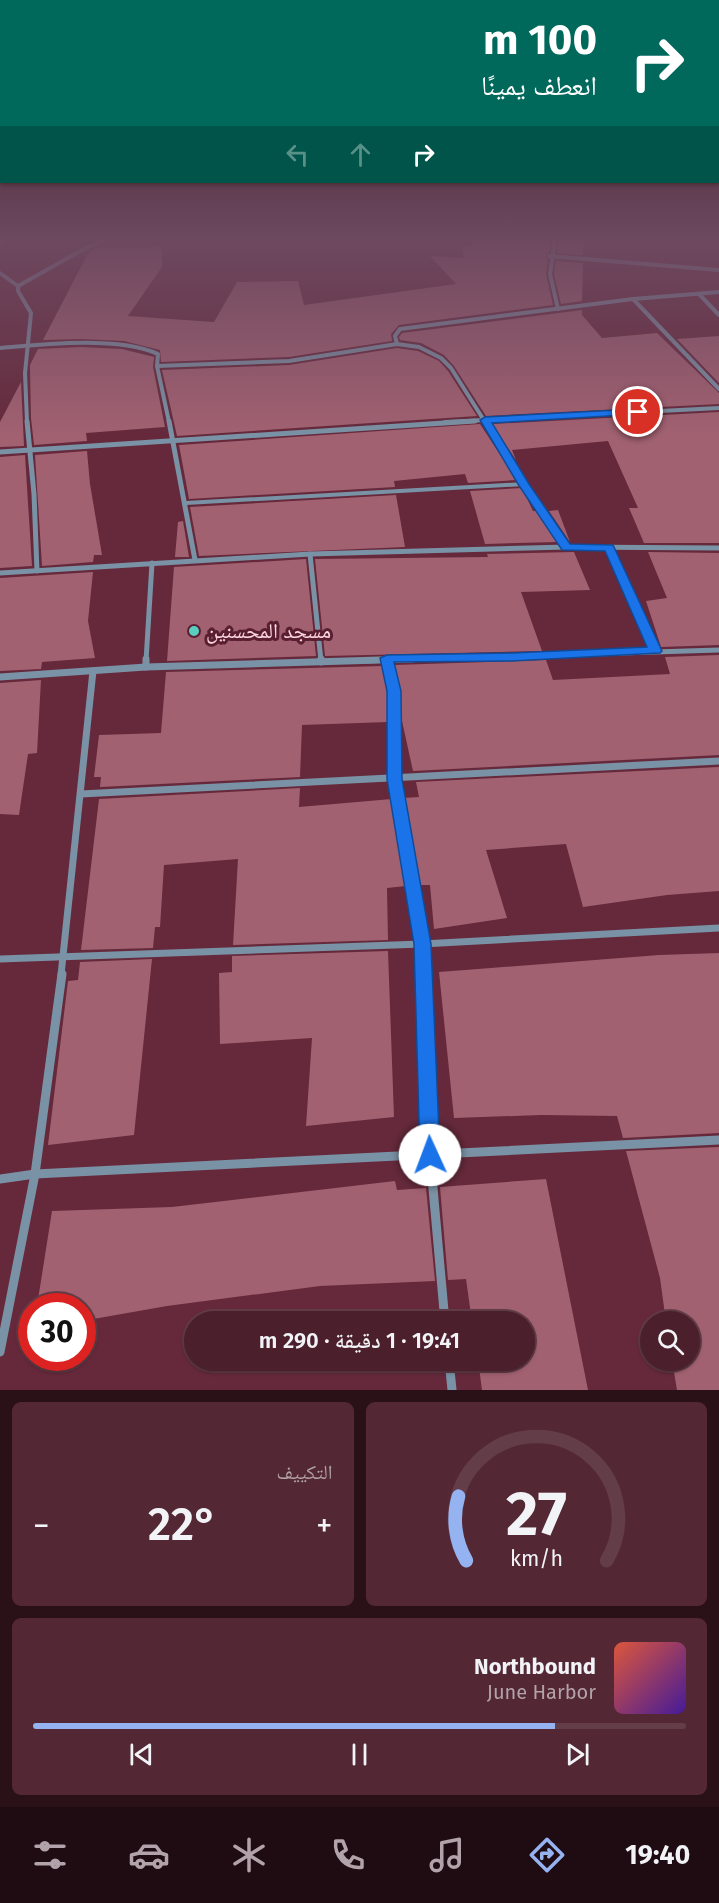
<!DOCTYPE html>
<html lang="ar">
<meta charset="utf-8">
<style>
:root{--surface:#4c1f2c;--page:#532734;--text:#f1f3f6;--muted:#b2a2a9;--line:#633d48;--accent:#95b2f1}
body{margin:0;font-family:"Fira Sans","Noto Naskh Arabic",sans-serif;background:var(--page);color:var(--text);direction:rtl;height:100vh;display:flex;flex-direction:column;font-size:22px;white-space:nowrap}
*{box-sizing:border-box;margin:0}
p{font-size:20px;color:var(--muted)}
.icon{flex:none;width:33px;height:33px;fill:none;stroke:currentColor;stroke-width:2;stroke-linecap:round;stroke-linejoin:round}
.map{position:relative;height:1390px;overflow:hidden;direction:ltr}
.drawer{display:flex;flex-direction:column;gap:12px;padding:12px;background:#2a1118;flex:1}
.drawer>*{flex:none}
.top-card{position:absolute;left:0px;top:0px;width:720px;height:183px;box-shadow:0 2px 4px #0004,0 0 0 2px var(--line);direction:rtl;background:#00695c;color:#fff;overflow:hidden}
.fabs{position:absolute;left:640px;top:1311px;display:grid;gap:12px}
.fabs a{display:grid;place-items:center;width:60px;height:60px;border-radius:50%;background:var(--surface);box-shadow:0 2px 4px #0004,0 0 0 2px var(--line);font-size:30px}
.speed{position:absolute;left:18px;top:1293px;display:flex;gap:12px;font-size:30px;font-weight:700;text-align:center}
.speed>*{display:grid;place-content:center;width:78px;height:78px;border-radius:50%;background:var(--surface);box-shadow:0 2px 4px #0004,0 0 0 2px var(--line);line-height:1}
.speed .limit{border:9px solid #d22;background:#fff;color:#111}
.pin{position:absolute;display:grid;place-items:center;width:51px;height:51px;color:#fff;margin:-26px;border:3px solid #fff;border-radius:50%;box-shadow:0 2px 6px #0007}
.me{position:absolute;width:66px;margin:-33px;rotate:358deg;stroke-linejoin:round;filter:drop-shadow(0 0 4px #0008)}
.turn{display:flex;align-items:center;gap:21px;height:126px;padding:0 24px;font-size:27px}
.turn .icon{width:78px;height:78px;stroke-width:2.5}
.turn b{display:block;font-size:42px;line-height:51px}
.lanes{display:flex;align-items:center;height:57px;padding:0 24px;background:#0003;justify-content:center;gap:30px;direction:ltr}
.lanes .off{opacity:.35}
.big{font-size:45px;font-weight:600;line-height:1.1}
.drawer .card{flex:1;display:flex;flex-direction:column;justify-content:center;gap:9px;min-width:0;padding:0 21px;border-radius:9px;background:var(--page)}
.drawer .dial{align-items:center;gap:0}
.dial svg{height:156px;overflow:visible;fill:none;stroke:var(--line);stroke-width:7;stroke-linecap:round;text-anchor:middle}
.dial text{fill:var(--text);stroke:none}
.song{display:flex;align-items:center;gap:18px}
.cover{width:72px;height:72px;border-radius:9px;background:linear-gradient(135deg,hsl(10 70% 55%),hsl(260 70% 35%))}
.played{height:6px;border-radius:3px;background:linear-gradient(90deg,var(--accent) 80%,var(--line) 80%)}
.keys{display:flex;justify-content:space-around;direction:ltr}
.heat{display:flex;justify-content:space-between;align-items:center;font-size:33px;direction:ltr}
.drawer .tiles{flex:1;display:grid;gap:12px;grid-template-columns:1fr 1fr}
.card:last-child{grid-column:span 2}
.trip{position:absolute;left:184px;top:1311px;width:351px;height:60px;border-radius:30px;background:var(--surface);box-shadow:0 2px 4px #0004,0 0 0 2px var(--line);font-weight:600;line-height:60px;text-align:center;direction:rtl}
.tabs{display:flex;height:96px;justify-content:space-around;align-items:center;background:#1e0c12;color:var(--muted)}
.tabs .icon{width:42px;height:42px}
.tabs .on{color:var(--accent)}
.tabs b{font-size:27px;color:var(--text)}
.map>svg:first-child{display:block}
.building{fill:#a16171}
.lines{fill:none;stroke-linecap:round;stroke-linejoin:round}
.lane-far1{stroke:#7a92a5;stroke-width:3}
.lane{stroke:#7a92a5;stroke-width:4}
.street-far3{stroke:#7a92a5;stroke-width:4}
.street-far2{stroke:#7a92a5;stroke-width:5}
.street-far1{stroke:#7a92a5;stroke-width:7}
.street{stroke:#7a92a5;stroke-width:9}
.route{fill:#1a73e8;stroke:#114b97;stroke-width:1.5}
.poi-dot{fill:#59cebf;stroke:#591f31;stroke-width:2}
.labels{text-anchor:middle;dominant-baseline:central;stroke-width:6;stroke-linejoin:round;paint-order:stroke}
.poi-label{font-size:21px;fill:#fed7df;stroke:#591f31;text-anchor:start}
</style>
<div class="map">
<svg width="719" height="1390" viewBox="0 0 719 1390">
<rect width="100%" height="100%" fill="#65293b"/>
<g class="building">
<path d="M473,240H551L549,252L545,256L548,260L546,274L553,305L399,325L391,334L392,341L289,357L161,362L160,350L124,341L81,339L43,340L86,257L91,251L98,248L162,247V267L128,316L214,322L237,282L298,281L304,305L456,284L430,256L464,258L462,246H472Z"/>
<path d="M559,240H584L583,255L557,253Z"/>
<path d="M556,261L583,263L582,301L561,304L554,274Z"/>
<path d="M582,310V315L602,338L657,333L719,393V404L486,416L454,366L444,355L421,343L400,340L399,337L402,333Z"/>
<path d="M719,336V383L677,339Z"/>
<path d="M81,347L122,349L154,357L153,367L165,427L86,433L87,441L34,445L31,418L30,365L38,349Z"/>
<path d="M397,348L418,351L439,361L448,371L477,416L177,436L162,370L289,365Z"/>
<path d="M21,382L24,446L0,447V422Z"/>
<path d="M719,412V543H644L629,508H638L608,441L512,450L516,460L492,424Z"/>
<path d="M480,424L517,480L468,483L465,474L394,481L395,487L189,499L179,445Z"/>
<path d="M87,451L90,484L102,555H94L93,562L42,566L35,455Z"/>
<path d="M25,455L32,566L0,568V457Z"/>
<path d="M522,488L533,511H538L558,542L485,544L470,491Z"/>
<path d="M396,495L405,547L199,556L190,507Z"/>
<path d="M558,510L570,542L549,511Z"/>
<path d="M183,521L189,557H175L178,522Z"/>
<path d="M574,552L590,590L521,592L542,651L325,656L315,559L488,557L487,554Z"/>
<path d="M648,552L719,553V645L661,647L646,601L667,598Z"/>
<path d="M306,559L316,656L167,661L174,567Z"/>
<path d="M93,572L88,621L95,658L42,662L41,669L0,671V578Z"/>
<path d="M719,655V755L413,771L402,721H400V691L394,665L546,660L553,680L670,674L665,657Z"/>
<path d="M383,666L388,692V722L302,725L300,777L100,787L101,777H94L99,735L161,733L166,672Z"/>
<path d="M41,680L37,753L28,754L19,815L0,814V683Z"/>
<path d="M719,767V891L667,895L583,907L566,844L486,850L507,918L434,929L430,885H418L403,798L419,797L416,782Z"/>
<path d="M300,788L299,807L392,799L406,886L387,888L388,940L233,945L238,859L164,865L160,927H155L153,948L81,950L99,799Z"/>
<path d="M388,951L394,1117L306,1126L312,1038L220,1044L219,973L232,972V956Z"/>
<path d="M719,953V1133L623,1138L617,1116L541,1115L454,1118L439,972L659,955Z"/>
<path d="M152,959L134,1135L48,1145L68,981L78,980L80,962Z"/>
<path d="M719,1147V1390H677L672,1360H690V1322H666L660,1278L626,1151Z"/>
<path d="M546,1179L588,1390H482L478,1360H525V1322H472L466,1279L448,1280L440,1187Z"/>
<path d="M395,1181L397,1190L426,1188L435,1281L320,1286L167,1306L82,1321V1306H37L52,1211L172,1207Z"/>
</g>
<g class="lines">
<path class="lane-far1" d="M0,243L4,240"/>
<path class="lane" d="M186,503L524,484"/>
<g class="street-far3">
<path d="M555,240L550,274L558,309"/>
<path d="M549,256L719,270"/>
<path d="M0,273L18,286V291L31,313L25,373L27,422"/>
<path d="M18,286L82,250L105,240"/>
<path d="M699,294L719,315"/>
<path d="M633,299L719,389"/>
<path d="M397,344L395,336L400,329L633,299L719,292"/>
<path d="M0,348C43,344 119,336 158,354L157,366L169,422"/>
<path d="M157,366L289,361L397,344L419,347L441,358L451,368L485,422"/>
<path d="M445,422L719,408"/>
</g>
<g class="street-far2">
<path d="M27,421L34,494L37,571"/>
<path d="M169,421L195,560"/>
<path d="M484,421L567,547"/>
<path d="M0,452L475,421"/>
<path d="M609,547L655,651"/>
<path d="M310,554L321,661"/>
<path d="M0,573L310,554L567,547L719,548"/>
<path d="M146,661L152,563"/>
<path d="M363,661L719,650"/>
</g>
<g class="street-far1">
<path d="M321,659V662"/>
<path d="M387,659L394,691V779L422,944L423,975"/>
<path d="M146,667V659"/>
<path d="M0,677L146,667L413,659"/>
<path d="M81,794L719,761"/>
<path d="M0,959L422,944L719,928"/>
<path d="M61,975L93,671"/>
</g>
<g class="street">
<path d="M423,974L430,1155L445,1322"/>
<path d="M0,1179L35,1174L719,1140"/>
<path d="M0,1352L35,1174L62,974"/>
<path d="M449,1360L452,1390"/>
</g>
</g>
<linearGradient id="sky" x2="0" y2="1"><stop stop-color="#381720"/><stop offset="0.55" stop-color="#6d4960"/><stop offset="1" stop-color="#6d4960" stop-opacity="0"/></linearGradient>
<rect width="719" height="435" fill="url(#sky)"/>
<path class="route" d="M638,409L641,410V414L492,423L529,484L570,544L613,545L662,651L660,653L512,661L394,662L401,691L402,779L431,944L440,1155L437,1161L430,1164L423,1161L420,1155L414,944L387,779V691L380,658L387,655L512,653L647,647L605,551L562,550L518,484L480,420L485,417Z"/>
<circle class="poi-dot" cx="194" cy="631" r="6"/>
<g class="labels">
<g class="poi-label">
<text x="206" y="631">مسجد المحسنين</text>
</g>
</g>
</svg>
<div class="fabs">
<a><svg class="icon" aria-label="search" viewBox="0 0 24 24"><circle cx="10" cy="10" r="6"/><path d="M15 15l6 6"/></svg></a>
</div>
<div class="speed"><div class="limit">30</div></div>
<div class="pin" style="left:638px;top:412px;background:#d93025"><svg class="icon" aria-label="arrive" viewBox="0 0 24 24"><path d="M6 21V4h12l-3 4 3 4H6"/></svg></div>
<svg class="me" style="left:430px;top:1155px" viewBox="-20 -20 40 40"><circle r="19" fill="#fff"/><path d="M0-13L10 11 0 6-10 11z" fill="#1a73e8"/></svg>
<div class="trip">19:41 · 1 دقيقة · 290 m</div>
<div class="top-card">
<div class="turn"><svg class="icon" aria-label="right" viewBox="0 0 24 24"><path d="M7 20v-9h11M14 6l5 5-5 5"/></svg><div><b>100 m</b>انعطف يمينًا</div></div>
<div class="lanes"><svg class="icon off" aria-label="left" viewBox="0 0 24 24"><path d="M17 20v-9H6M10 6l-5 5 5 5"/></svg><svg class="icon off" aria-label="ahead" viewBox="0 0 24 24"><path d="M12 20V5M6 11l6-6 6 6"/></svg><svg class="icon" aria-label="right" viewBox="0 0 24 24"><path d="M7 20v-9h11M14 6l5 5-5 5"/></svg></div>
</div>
</div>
<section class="drawer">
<div class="tiles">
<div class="card dial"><svg viewBox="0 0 100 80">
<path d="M14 69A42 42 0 1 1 86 69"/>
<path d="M14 69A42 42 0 0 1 10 36" stroke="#95b2f1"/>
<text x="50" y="56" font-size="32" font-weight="700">27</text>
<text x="50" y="72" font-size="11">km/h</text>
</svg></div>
<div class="card"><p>التكييف</p>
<div class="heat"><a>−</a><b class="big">22°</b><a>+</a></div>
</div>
<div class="card">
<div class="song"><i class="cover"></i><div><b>Northbound</b><p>June Harbor</p></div></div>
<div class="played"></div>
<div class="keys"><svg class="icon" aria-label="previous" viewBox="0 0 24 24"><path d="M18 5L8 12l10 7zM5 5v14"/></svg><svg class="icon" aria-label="pause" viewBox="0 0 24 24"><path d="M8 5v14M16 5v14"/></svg><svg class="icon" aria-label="next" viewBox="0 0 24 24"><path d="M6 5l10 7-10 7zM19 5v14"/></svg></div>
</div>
</div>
</section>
<nav class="tabs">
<b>19:40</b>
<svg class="icon on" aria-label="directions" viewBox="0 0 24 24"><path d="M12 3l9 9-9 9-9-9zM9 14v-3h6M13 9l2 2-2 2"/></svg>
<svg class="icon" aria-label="music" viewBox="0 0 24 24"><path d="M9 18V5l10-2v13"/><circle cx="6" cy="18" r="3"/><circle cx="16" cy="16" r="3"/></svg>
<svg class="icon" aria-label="phone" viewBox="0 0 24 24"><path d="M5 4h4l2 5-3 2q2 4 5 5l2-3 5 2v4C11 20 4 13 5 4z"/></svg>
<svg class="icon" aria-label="climate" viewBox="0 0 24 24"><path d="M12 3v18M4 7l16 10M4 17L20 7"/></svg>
<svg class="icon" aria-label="car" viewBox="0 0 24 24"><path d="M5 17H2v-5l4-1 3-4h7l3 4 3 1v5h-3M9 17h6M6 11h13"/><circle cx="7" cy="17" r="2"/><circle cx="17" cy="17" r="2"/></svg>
<svg class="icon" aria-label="filters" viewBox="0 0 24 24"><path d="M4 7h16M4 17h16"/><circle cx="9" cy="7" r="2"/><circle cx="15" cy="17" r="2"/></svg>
</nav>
